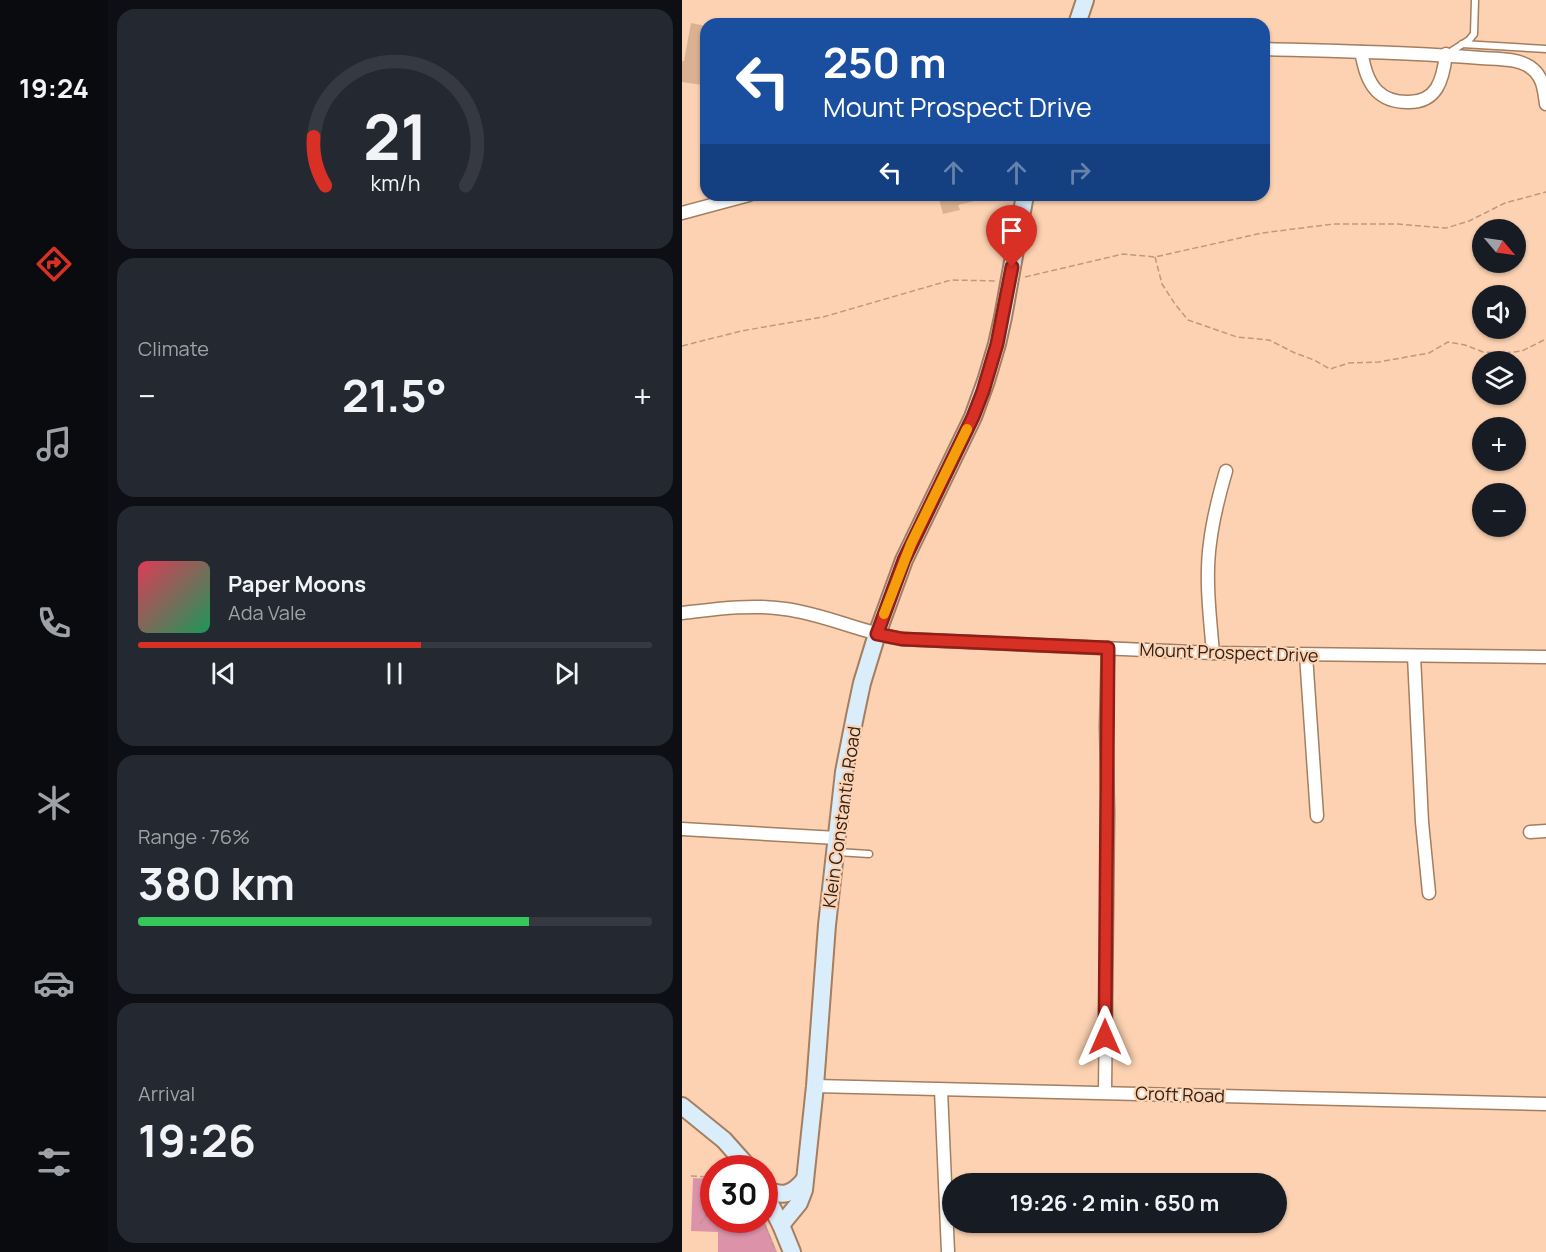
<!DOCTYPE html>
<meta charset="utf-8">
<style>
:root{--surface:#171b24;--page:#242831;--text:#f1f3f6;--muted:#9ea1a6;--line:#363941;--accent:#d93025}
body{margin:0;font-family:Manrope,sans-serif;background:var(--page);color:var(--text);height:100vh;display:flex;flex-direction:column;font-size:22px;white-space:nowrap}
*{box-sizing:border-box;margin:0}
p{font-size:20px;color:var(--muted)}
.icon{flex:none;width:33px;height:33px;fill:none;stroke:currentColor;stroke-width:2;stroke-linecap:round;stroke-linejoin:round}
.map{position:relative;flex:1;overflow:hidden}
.panel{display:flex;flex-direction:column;gap:9px;padding:9px;background:#0d0f14;width:574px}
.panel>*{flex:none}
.guide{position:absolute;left:18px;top:18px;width:570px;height:183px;border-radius:18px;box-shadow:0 2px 4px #0004;background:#1a4fa0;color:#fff;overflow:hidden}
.needle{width:39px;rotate:119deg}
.fabs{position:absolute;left:790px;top:219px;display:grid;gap:12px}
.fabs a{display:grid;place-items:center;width:54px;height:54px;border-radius:50%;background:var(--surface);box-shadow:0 2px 4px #0004;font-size:30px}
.speed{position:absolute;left:18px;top:1155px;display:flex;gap:12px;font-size:30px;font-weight:700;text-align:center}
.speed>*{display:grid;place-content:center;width:78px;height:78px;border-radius:50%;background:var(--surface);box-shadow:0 2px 4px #0004;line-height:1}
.speed .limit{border:9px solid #d22;background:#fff;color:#111}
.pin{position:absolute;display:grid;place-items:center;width:51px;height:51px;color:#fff;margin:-62px -26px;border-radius:50% 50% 50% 0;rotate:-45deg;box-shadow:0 0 6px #0007}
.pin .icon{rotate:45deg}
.me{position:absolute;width:66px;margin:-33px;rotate:0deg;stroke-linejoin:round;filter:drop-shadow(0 0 4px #0008)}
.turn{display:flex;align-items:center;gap:21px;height:126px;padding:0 24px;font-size:27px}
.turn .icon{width:78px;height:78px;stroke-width:2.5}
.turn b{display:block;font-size:42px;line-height:51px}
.lanes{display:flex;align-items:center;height:57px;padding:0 24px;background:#0003;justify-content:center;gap:30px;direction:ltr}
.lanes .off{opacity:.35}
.big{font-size:45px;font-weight:700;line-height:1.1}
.panel .widget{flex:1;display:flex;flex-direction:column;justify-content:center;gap:9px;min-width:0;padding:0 21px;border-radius:18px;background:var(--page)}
.panel .dial{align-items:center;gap:0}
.dial svg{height:156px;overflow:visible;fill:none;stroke:var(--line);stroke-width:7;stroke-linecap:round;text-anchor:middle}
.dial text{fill:var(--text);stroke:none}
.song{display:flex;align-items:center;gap:18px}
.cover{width:72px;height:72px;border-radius:9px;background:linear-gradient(135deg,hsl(350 70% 55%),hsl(150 70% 35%))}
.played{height:6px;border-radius:3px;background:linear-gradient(90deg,var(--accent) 55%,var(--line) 55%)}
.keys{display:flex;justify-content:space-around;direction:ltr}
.heat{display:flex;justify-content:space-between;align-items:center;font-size:33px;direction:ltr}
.charge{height:9px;border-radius:4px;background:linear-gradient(90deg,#34c759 76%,var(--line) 0)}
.trip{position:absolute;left:260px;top:1173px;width:345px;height:60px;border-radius:30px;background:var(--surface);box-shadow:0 2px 4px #0004;font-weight:700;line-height:60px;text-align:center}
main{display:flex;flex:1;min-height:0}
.tab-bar{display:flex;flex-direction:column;width:108px;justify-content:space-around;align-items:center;background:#090b0e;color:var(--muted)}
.tab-bar .icon{width:42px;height:42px}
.tab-bar .active{color:var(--accent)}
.tab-bar b{font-size:27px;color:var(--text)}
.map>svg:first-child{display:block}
.green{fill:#dc93a9}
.building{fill:#dab292}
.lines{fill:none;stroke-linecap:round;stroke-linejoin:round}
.lane-casing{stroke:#a47e5f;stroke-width:9}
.street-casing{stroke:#a47e5f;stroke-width:15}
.secondary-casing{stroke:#a47e5f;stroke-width:20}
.path{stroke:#bb9a80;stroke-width:1.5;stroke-dasharray:6 3;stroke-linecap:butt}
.lane{stroke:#fff;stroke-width:6}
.street{stroke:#fff;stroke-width:12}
.secondary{stroke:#daedfb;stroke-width:16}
.route-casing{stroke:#8d1f18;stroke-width:15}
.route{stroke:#d93025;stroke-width:10}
.slow{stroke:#f59e0b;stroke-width:10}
.labels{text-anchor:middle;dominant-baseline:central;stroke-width:4.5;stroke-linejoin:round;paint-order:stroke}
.street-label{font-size:18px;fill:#312115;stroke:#fcd2b2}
</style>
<main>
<nav class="tab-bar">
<b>19:24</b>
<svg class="icon active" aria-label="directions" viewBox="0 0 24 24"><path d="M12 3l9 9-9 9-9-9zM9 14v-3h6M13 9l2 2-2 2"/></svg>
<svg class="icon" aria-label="music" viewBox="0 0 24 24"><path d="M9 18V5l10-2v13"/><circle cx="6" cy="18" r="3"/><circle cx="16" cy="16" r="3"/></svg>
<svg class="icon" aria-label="phone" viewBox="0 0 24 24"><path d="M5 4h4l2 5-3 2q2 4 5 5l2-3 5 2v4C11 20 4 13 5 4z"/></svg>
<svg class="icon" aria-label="climate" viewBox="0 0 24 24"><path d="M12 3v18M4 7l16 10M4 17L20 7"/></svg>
<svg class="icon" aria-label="car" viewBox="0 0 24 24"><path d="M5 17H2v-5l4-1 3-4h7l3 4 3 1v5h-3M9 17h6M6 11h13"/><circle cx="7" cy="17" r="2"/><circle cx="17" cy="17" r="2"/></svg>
<svg class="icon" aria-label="filters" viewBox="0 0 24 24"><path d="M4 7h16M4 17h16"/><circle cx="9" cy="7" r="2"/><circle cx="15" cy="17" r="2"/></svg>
</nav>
<section class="panel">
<div class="widget dial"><svg viewBox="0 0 100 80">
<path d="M14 69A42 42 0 1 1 86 69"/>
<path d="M14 69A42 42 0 0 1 8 44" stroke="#d93025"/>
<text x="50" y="56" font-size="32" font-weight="700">21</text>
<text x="50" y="72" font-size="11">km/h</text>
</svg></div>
<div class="widget"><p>Climate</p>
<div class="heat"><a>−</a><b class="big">21.5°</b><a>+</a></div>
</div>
<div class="widget">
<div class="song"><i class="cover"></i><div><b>Paper Moons</b><p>Ada Vale</p></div></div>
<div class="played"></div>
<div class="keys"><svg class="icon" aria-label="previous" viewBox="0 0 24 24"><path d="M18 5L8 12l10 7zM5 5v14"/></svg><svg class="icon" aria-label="pause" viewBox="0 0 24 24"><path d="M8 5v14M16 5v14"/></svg><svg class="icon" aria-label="next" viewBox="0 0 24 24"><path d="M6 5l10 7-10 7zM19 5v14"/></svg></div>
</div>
<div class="widget"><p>Range · 76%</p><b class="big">380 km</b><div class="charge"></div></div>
<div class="widget"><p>Arrival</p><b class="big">19:26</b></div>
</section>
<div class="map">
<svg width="864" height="1252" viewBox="0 0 864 1252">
<rect width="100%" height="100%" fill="#fcd2b2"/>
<path class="green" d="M11,1178L31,1179L32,1220H82L95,1252H36V1232L9,1231Z"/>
<g class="building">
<path d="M9,23L24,26V77L21,76L20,85L0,82V61H2Z"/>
<path d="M256,195H303L304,198L276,205L278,210L261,214Z"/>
</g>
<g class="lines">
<g class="lane-casing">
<g id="lane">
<path d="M780,44L864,49"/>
<path d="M765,54L787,40L792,34L793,0"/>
<path d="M155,852L187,854"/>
<path d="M44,1168L57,1160"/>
</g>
</g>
<g class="street-casing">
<g id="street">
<path d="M582,49C654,51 727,52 799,58C814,59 835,58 848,67C861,76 862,89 864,104"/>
<path d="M679,52C682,66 685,81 695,91C703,99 714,102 725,102C755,103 761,80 764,54"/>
<path d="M0,213L67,195"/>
<path d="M0,613C34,609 69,604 103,609C143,614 180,633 220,639L531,653L864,657"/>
<path d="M531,653C528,617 523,579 528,543C531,518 537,495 544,471"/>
<path d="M624,655L635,816"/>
<path d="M732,656L740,822L747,893"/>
<path d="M0,829L155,838"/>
<path d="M848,832L864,831"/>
<path d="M133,1086L864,1104"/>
<path d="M259,1090L266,1252"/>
<path d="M423,1092L426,812L424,726L426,648"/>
</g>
</g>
<g class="secondary-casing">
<g id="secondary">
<path d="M395,24L403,0"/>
<path d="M0,1106L42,1140L67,1168"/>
<path d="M82,1188C101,1198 110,1195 123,1179"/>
<path d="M82,1192L99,1225L110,1252"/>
<path d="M99,1225L117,1203L122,1190L133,1086L145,925L162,772L173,716L180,683L195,634L222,560L291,417L304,381L315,344L321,317L343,195"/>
</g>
</g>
<g class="path">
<path d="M473,257L480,284L493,304L506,320L555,337L587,340L613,353L632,360L648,369L667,363L697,362L747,353L766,342L783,345L801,352L823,353L840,351L864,339"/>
<path d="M343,277L441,254L473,257L580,233L652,224H716L764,228L787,221L823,203L864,192"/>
<path d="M0,346L59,331L141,317L269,280L315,281"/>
<path d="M9,1176L32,1177"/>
<path d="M18,1224L32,1201"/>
<path d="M83,1226L94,1252"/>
</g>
<use href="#lane" class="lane"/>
<use href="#street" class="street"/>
<use href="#secondary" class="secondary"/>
</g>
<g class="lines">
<g class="route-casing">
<path id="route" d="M330,267L315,344L301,391L291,417L222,560L195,634L220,639L426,648L423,1037"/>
</g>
<use href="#route" class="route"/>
<path class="slow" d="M202,614L229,544L285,429"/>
</g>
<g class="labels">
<g class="street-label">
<text transform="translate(547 652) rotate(2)">Mount Prospect Drive</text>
<text transform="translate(159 817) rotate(-82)">Klein Constantia Road</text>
<text transform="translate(498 1094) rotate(2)">Croft Road</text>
</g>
</g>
</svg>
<div class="fabs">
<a><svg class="needle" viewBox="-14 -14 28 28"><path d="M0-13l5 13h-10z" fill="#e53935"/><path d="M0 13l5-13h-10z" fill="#9ea1a6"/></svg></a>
<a><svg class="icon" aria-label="sound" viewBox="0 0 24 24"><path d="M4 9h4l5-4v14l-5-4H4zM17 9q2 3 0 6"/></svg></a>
<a><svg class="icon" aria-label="layers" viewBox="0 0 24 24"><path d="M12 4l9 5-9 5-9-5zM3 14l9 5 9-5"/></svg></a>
<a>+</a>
<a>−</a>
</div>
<div class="speed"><div class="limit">30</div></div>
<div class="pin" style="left:330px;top:267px;background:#d93025"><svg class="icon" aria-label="arrive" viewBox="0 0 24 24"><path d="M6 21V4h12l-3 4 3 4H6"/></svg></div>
<svg class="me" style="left:423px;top:1037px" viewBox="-20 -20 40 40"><path d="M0-17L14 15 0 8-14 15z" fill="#d93025" stroke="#fff" stroke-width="4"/></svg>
<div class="trip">19:26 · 2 min · 650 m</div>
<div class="guide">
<div class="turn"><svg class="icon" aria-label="left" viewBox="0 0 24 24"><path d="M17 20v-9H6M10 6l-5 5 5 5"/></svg><div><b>250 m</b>Mount Prospect Drive</div></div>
<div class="lanes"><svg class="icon" aria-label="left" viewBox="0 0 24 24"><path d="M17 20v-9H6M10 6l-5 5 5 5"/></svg><svg class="icon off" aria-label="ahead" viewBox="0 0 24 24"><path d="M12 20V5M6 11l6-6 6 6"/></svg><svg class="icon off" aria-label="ahead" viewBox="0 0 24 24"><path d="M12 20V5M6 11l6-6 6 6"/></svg><svg class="icon off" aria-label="right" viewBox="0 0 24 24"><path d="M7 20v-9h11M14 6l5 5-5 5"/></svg></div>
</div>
</div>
</main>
